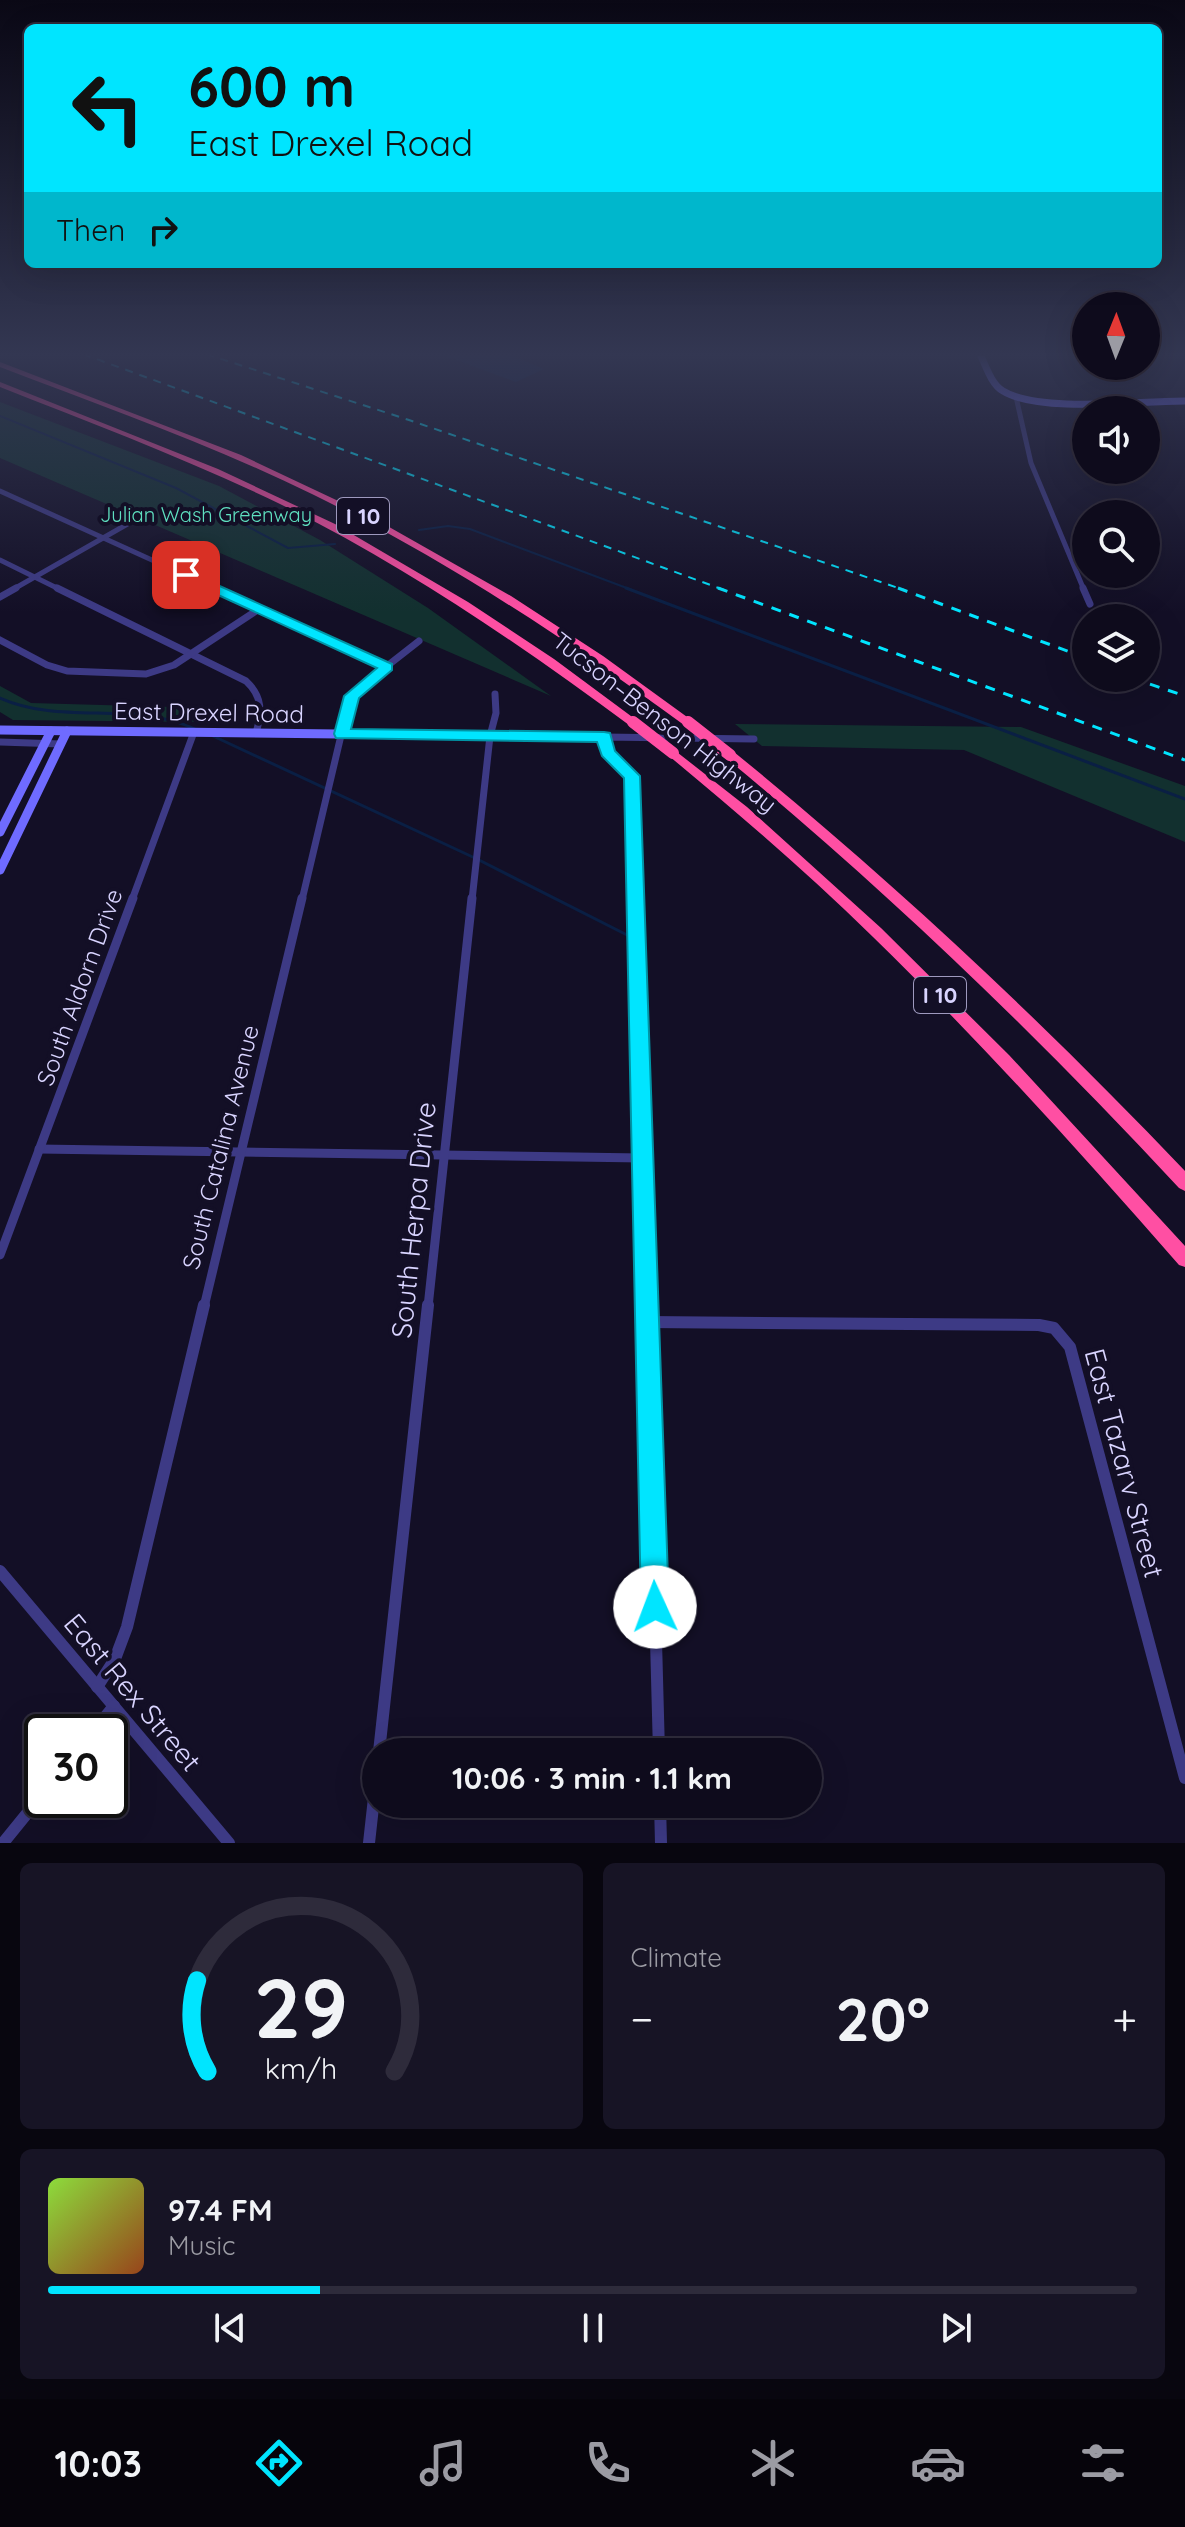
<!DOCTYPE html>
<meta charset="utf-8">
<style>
:root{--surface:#0e0b1c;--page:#171425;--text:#f1f3f6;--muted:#9b9ba3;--line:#2e2b3b;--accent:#00e5ff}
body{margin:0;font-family:Quicksand,sans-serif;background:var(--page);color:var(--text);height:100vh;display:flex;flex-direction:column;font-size:30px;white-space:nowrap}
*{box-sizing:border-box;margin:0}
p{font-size:26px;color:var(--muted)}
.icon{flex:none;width:44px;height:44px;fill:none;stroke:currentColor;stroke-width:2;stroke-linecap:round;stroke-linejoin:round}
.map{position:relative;height:1843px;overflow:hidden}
.sheet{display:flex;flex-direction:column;gap:20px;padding:20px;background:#08060f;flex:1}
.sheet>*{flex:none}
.top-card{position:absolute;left:24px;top:24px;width:1138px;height:244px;border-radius:12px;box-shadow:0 8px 32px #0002,0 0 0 2px var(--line);background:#00e5ff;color:#111;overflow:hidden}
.needle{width:52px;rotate:1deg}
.buttons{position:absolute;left:1072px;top:292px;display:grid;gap:16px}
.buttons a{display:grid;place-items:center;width:88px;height:88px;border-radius:50%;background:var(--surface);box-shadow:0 8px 32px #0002,0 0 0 2px var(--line);font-size:40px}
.speed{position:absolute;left:24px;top:1714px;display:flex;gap:16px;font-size:40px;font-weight:700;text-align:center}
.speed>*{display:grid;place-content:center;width:104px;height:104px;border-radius:50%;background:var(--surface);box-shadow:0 8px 32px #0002,0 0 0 2px var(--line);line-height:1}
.speed .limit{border:4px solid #111;border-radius:12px;background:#fff;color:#111}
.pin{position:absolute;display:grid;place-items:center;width:68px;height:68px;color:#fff;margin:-34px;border-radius:16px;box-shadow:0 4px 12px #0006}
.me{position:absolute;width:88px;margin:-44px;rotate:358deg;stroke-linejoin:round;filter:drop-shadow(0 0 6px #0008)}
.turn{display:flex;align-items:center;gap:28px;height:168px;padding:0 32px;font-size:36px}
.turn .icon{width:104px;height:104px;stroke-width:2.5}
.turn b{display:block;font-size:56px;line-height:68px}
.then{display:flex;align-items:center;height:76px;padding:0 32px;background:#0003;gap:16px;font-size:30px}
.big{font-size:60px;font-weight:700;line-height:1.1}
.sheet .widget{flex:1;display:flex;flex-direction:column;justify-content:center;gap:12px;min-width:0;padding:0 28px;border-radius:12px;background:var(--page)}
.sheet .dial{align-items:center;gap:0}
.dial svg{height:208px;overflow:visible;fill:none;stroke:var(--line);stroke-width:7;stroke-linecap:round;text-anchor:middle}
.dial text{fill:var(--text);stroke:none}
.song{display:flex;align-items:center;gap:24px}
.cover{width:96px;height:96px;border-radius:12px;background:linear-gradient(135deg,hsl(90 70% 55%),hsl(20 70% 35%))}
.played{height:8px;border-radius:4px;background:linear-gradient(90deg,var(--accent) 25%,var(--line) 25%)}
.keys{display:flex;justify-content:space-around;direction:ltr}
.heat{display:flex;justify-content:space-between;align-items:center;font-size:44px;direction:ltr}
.sheet .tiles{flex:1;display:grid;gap:20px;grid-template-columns:1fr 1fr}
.widget:last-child{grid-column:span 2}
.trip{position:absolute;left:362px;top:1738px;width:460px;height:80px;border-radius:40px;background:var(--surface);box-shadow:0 8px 32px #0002,0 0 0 2px var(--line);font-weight:700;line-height:80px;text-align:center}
.tab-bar{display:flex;height:128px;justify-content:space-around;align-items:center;background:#06040b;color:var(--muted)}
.tab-bar .icon{width:56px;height:56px}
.tab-bar .on{color:var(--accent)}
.tab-bar b{font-size:36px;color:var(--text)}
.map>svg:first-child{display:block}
.green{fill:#12302f}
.water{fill:#0a1f44}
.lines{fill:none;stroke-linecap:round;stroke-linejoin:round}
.stream-far1{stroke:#0a1f44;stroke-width:2}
.stream{stroke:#0a1f44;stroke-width:3}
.street-far3{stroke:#3d3a85;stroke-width:5}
.street-far2{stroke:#3d3a85;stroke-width:7}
.street-far1{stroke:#3d3a85;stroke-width:9}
.street{stroke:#3d3a85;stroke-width:12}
.secondary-far1{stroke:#6f6bff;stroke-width:7}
.secondary{stroke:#6f6bff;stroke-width:9}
.highway{fill:#ff4fa3;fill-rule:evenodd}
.rail-far1{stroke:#00e5ff;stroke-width:2;stroke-dasharray:8 7;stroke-linecap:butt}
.rail{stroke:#00e5ff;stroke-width:3;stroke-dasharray:10 9;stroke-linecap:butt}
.highway-bridge{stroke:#ff4fa3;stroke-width:12}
.route{fill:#00e5ff;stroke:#0095a6;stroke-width:2}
.labels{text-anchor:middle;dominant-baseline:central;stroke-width:8;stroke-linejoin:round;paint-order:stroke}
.far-park-label{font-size:20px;fill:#5fe0c0;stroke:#130f26}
.shield{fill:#130f26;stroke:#9e99be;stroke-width:2}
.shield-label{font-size:22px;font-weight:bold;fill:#d9d4ff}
.street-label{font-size:24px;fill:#d9d4ff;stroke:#130f26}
.near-street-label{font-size:28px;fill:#d9d4ff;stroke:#130f26}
</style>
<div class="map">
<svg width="1185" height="1843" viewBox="0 0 1185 1843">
<rect width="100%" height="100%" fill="#130f26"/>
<g class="green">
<path d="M0,402L219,486L320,540L428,608L551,696L0,458Z"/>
<path d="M0,686L31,703L173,707L199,722L13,720L0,712Z"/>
<path d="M735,724L1021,727L1185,786V842L964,750L762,746Z"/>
</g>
<path class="water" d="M440,354H508L544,369L516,382Z"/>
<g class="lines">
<g class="stream-far1">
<path d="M0,416L176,488L288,548L335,544"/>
<path d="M419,530L448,526L470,529L632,590"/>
</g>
<g class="stream">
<path d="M626,588L1185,799"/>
<path d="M0,698C63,726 132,700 195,729"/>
<path d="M213,736L477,859L635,939"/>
</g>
<g class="street-far3">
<path d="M1016,397L1031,463L1084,590"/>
<path d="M0,491L218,590"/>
<path d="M0,560L61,590"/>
<path d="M12,590L138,518"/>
</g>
<g class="street-far2">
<path d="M57,588L246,681C263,697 262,712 256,733"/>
<path d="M213,588L387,667"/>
<path d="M1083,588L1090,604"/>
<path d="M0,597L16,588"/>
<path d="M0,640L47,665L67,671L146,674L174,665L259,609"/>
<path d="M0,742L61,744"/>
<path d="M132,900L194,732"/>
<path d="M302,900L348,706L359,688L419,641"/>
<path d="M472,900L490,736L496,713L495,694"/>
<path d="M637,900L634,786C628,766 608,758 604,737L754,739"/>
</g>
<g class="street-far1">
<path d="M637,898L647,1307"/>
<path d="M39,1149L642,1158"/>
<path d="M0,1255L133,898"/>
<path d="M204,1307L302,898"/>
<path d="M428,1307L472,898"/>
</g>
<g class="street">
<path d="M647,1305L659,1752"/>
<path d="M647,1322L1039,1325L1054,1328L1070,1347L1185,1778"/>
<path d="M0,1571L229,1843"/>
<path d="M97,1687L115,1659L127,1627L204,1305"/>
<path d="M93,1732L114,1706"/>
<path d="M379,1752L428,1305"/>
<path d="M660,1804L661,1843"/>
<path d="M3,1843L42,1795"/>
<path d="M369,1843L376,1780"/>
</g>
<path class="secondary-far1" d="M980,354C986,366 991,384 1003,391C1039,413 1141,401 1185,401"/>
<g class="secondary">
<path d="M0,730L604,737"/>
<path d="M0,832L51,731"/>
<path d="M0,870L67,731"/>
</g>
<g class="highway">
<path d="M0,362L241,455L368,515L511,596L603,656L694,722L688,726L684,725C566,639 445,559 314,495C212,445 105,407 0,367Z"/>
<path d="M0,382L218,469L335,524L468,602L554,659L639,722L633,726L629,725C518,643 404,565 280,504C189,460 94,424 0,387Z"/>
<path d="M673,749L747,807L881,928L1009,1055L1185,1246V1267L1179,1265C1080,1152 980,1041 873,937C808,873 739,814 669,756L667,753Z"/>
<path d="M730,751L734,752C894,882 1043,1022 1185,1171V1191L1179,1188C1037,1035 887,891 726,758L724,755Z"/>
</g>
<g class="rail-far1">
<path d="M83,354L724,590"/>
<path d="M206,354L409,420L904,590"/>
</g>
<g class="rail">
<path d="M718,588L1185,760"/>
<path d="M898,588L1086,658"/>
<path d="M1132,678L1185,696"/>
</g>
<g class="highway-bridge">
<path d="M633,722L673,753"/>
<path d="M688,722L730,755"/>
</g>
</g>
<linearGradient id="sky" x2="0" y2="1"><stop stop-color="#0a0815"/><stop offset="0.58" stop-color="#333752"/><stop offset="1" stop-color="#333752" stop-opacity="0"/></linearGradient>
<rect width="1185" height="612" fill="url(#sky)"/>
<path class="route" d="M181,573H191L392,664V670L359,698L351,729L604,732L610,733L615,751L640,776L669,1607L665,1617L655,1621L645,1617L641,1607L624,778L602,756L597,742L336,738L334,734L344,696L377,668L181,578Z"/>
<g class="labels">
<g class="far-park-label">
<text x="206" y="514">Julian Wash Greenway</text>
</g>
<g class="shield">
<rect x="337" y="498" width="52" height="36" rx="6"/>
<rect x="914" y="977" width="52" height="36" rx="6"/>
</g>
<g class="shield-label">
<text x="363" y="516">I 10</text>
<text x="940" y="995">I 10</text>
</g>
<g class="street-label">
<text transform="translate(209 712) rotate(1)">East Drexel Road</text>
<text transform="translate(665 722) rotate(38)">Tucson–Benson Highway</text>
<text transform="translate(79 987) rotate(-70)">South Aldorn Drive</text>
<text transform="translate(220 1147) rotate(-76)">South Catalina Avenue</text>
</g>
<g class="near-street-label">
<text transform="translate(413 1220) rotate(-84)">South Herpa Drive</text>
<text transform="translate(1125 1463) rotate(75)">East Tazarv Street</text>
<text transform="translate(133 1692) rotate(50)">East Rex Street</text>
</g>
</g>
</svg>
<div class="buttons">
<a><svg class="needle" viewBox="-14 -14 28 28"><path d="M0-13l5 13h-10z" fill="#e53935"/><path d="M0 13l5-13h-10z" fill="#9b9ba3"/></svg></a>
<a><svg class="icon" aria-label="sound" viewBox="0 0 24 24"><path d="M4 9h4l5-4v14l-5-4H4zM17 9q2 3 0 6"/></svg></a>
<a><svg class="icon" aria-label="search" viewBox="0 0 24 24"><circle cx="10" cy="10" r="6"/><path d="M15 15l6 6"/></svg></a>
<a><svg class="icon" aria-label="layers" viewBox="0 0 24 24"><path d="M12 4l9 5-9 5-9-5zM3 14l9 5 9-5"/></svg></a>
</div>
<div class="speed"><div class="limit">30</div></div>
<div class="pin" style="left:186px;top:575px;background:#d93025"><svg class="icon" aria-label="arrive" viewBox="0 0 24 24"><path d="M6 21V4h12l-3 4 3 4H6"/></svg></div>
<svg class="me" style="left:655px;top:1607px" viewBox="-20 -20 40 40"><circle r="19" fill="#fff"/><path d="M0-13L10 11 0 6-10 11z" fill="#00e5ff"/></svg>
<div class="trip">10:06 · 3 min · 1.1 km</div>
<div class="top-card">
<div class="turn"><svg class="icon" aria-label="left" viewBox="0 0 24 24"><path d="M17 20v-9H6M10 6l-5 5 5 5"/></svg><div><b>600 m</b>East Drexel Road</div></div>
<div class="then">Then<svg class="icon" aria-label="right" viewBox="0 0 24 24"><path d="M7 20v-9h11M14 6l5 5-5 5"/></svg></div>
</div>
</div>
<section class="sheet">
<div class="tiles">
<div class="widget dial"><svg viewBox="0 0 100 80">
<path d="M14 69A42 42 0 1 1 86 69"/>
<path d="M14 69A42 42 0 0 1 10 34" stroke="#00e5ff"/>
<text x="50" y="56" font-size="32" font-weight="700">29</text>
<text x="50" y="72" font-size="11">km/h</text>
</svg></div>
<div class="widget"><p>Climate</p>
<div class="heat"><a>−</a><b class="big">20°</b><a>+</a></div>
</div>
<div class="widget">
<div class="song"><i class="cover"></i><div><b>97.4 FM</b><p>Music</p></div></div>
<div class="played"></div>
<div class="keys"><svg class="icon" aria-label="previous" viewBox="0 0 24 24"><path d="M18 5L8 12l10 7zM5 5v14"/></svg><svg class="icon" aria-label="pause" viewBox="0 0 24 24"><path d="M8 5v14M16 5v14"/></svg><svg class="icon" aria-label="next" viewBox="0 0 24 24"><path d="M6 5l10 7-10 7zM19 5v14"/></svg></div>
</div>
</div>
</section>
<nav class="tab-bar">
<b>10:03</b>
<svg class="icon on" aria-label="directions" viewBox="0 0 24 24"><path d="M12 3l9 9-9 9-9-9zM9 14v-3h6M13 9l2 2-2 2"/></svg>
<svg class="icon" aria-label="music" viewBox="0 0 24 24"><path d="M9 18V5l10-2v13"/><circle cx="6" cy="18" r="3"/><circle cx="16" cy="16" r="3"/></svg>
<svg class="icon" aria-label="phone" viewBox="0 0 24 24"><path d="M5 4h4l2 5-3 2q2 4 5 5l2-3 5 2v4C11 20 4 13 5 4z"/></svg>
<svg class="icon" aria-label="climate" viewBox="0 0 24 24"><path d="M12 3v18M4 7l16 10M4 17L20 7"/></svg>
<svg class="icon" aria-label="car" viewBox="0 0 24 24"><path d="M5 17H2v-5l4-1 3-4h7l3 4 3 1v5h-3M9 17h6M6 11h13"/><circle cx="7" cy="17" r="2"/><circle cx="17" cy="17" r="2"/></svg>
<svg class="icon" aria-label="filters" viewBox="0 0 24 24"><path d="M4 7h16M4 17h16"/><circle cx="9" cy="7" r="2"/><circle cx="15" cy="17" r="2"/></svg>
</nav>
